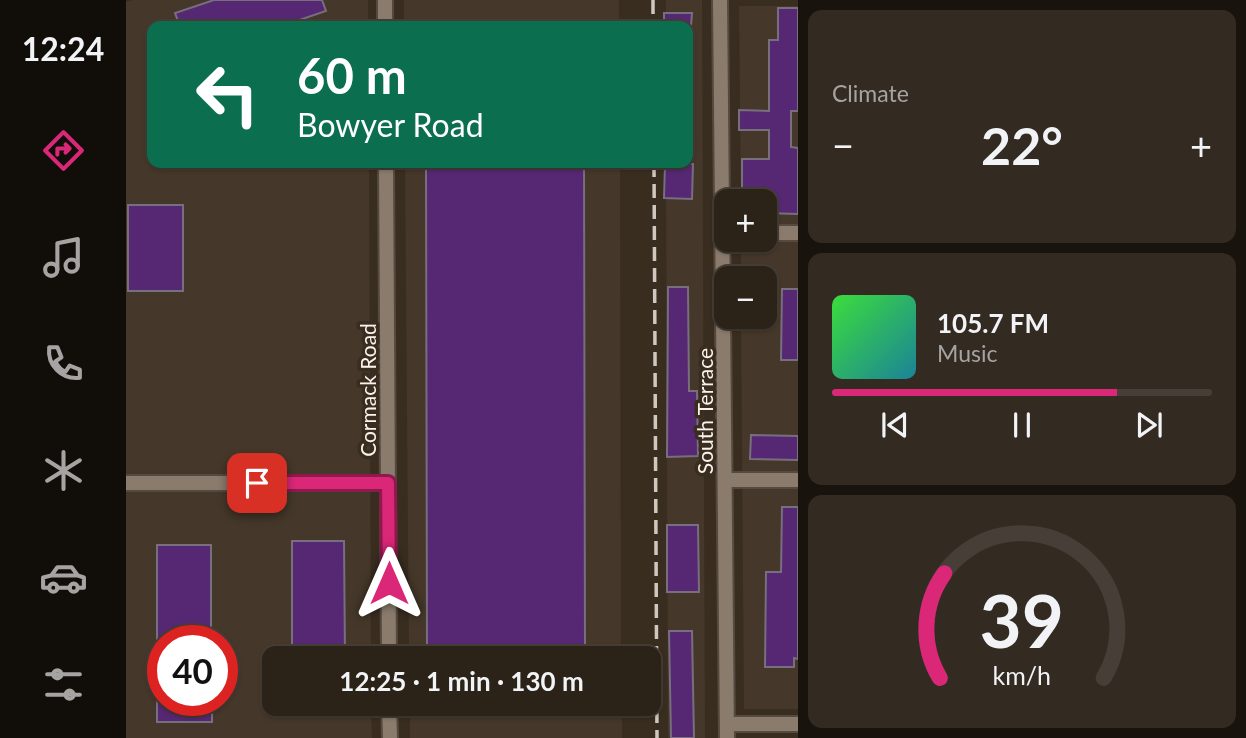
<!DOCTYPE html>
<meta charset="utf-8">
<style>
:root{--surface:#2b2218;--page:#332a21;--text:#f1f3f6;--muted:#a6a4a2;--line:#473f37;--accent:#db2777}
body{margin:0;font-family:Lato,sans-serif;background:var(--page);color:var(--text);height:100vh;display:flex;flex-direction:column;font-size:26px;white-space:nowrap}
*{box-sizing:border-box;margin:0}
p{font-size:23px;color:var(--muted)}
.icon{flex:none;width:38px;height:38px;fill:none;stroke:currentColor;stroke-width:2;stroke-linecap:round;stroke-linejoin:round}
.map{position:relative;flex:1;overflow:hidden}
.panel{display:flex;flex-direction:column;gap:10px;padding:10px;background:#18130d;width:448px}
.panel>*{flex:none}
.banner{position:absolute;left:21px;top:21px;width:546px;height:147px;border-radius:14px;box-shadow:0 2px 5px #0004,0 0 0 2px var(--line);background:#0b6e4f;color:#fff;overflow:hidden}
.fabs{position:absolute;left:588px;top:189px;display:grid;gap:14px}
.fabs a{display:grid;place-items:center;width:63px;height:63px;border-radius:14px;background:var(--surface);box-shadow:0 2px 5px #0004,0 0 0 2px var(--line);font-size:35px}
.speed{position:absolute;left:21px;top:625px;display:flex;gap:14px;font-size:35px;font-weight:700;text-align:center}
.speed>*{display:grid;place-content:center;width:91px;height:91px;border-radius:50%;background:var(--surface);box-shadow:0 2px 5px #0004,0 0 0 2px var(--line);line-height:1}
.speed .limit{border:10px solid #d22;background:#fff;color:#111}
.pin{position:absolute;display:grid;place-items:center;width:60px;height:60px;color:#fff;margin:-30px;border-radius:14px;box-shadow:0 4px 10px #0006}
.me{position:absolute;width:77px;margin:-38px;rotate:0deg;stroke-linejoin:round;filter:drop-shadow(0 0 5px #0008)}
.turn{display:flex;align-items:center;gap:24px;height:147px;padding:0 35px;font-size:32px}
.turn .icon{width:91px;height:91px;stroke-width:2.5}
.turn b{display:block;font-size:49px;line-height:60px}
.big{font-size:52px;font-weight:700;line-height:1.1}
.panel .card{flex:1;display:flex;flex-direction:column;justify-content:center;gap:10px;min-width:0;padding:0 24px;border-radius:14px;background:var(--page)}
.panel .dial{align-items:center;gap:0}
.dial svg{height:182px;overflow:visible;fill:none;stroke:var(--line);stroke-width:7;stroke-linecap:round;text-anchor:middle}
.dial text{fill:var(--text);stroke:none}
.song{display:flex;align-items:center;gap:21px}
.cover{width:84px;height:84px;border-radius:10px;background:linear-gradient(135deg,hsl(120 70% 55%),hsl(190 70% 35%))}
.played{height:7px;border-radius:4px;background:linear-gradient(90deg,var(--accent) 75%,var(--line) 75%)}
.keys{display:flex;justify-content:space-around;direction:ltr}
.heat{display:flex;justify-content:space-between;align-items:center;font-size:38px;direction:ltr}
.trip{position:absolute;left:136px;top:646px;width:399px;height:70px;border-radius:14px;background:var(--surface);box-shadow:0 2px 5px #0004,0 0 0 2px var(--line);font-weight:700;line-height:70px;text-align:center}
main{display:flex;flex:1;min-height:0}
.tabs{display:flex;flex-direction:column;width:126px;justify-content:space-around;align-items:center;background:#110e0a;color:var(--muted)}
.tabs .icon{width:49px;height:49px}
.tabs .on{color:var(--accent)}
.tabs b{font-size:32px;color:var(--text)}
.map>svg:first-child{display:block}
.industrial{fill:#45382a;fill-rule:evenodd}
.building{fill:#562873;stroke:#776e7e;stroke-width:2}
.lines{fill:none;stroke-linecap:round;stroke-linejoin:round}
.minor-casing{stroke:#554a3f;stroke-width:18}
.minor{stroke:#8a7b6d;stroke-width:14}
.rail{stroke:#d0c8be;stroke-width:3.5;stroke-dasharray:14 7;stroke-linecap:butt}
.route-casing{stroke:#8e194d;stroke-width:18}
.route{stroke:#db2777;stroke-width:12}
.labels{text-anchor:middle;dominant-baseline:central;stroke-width:7;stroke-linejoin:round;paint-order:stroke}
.street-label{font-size:21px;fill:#fbf3eb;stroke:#392d20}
</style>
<main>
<nav class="tabs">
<b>12:24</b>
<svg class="icon on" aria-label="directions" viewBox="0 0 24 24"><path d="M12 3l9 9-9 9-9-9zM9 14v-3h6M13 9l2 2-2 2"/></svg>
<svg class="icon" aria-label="music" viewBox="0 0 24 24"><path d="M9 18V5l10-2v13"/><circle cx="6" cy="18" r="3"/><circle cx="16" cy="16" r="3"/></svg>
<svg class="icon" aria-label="phone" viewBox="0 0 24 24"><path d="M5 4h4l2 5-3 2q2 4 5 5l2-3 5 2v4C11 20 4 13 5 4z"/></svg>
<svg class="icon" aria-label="climate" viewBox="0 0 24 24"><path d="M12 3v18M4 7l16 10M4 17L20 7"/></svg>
<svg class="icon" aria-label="car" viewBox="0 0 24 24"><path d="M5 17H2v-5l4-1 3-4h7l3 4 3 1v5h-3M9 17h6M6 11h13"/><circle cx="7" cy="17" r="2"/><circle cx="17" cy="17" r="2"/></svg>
<svg class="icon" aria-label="filters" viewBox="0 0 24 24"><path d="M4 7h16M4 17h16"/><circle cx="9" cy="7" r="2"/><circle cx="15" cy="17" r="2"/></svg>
</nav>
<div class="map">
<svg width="672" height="738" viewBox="0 0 672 738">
<rect width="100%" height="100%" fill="#392d20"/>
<g class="industrial">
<path d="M7,0H242V26H26V163H243L245,658H149V704H245L246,738H0V2ZM37,640H96V700H37Z"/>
<rect x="278" y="0" width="215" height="26"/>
<path d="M540,0H576L579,738H542L540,163H562V26H540Z"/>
<path d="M613,6H672V709H618L615,317H639V278H615V240H639V201H615Z"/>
<path d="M279,163H494L495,658H283Z"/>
<rect x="284" y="704" width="212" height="34"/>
</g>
<g class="building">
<path d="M88,0H196L200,11L156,26H54L49,13Z"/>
<path d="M652,8H672V111H665V147L672,148V214L639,213V201H616V159H643V130H613V110L643,111V40H652Z"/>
<path d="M538,13H566L565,26H538Z"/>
<path d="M300,163H458L459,648L301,649Z"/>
<path d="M539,164H567L566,199L538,198Z"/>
<rect x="2" y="205" width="55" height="86"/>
<path d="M542,287H562L563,391H571L572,456L541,457Z"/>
<path d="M656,289H672V360H655Z"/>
<path d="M625,435L672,436V460L624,459Z"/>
<path d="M656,507H672V659L668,658V667H639L640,572H655Z"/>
<path d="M541,525H572L573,592H541Z"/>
<path d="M166,541H218L219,658H166Z"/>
<rect x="31" y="545" width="54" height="95"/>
<path d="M543,631H566L568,738H545Z"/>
<rect x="31" y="700" width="55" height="22"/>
<rect x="166" y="704" width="53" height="13"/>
</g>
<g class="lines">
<g class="minor-casing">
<g id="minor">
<path d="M259,0V26"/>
<path d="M594,0L601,738"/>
<path d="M260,163L263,658"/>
<path d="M639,233H672"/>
<path d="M599,480H672"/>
<path d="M0,483H262"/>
<path d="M263,704L264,738"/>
<path d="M601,724H672"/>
</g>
</g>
<use href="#minor" class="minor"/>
<g class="rail">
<path d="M527,0V26"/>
<path d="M528,163L531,738"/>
</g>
</g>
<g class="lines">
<g class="route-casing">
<path id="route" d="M131,483H262L263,583"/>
</g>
<use href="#route" class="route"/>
</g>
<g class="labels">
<g class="street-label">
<text transform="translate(241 390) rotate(-90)">Cormack Road</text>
<text transform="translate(578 411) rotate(-90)">South Terrace</text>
</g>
</g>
</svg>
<div class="fabs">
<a>+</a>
<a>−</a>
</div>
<div class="speed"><div class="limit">40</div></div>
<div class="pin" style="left:131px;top:483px;background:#d93025"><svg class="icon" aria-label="arrive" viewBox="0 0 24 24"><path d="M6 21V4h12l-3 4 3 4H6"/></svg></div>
<svg class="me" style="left:263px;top:583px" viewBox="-20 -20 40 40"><path d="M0-17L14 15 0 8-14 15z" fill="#db2777" stroke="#fff" stroke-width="4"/></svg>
<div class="trip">12:25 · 1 min · 130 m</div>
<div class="banner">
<div class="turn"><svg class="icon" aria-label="left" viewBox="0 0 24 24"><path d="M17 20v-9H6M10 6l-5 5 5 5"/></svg><div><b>60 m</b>Bowyer Road</div></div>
</div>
</div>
<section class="panel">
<div class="card"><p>Climate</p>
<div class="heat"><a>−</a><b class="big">22°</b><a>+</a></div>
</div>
<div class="card">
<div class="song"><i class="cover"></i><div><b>105.7 FM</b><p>Music</p></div></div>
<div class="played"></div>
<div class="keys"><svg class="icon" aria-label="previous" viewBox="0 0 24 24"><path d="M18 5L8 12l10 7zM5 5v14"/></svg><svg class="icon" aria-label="pause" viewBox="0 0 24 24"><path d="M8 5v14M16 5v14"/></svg><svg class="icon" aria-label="next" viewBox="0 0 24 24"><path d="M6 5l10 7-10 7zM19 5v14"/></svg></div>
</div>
<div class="card dial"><svg viewBox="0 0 100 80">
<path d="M14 69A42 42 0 1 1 86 69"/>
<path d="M14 69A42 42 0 0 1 16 23" stroke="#db2777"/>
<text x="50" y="56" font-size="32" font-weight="700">39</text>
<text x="50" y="72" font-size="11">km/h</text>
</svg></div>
</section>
</main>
